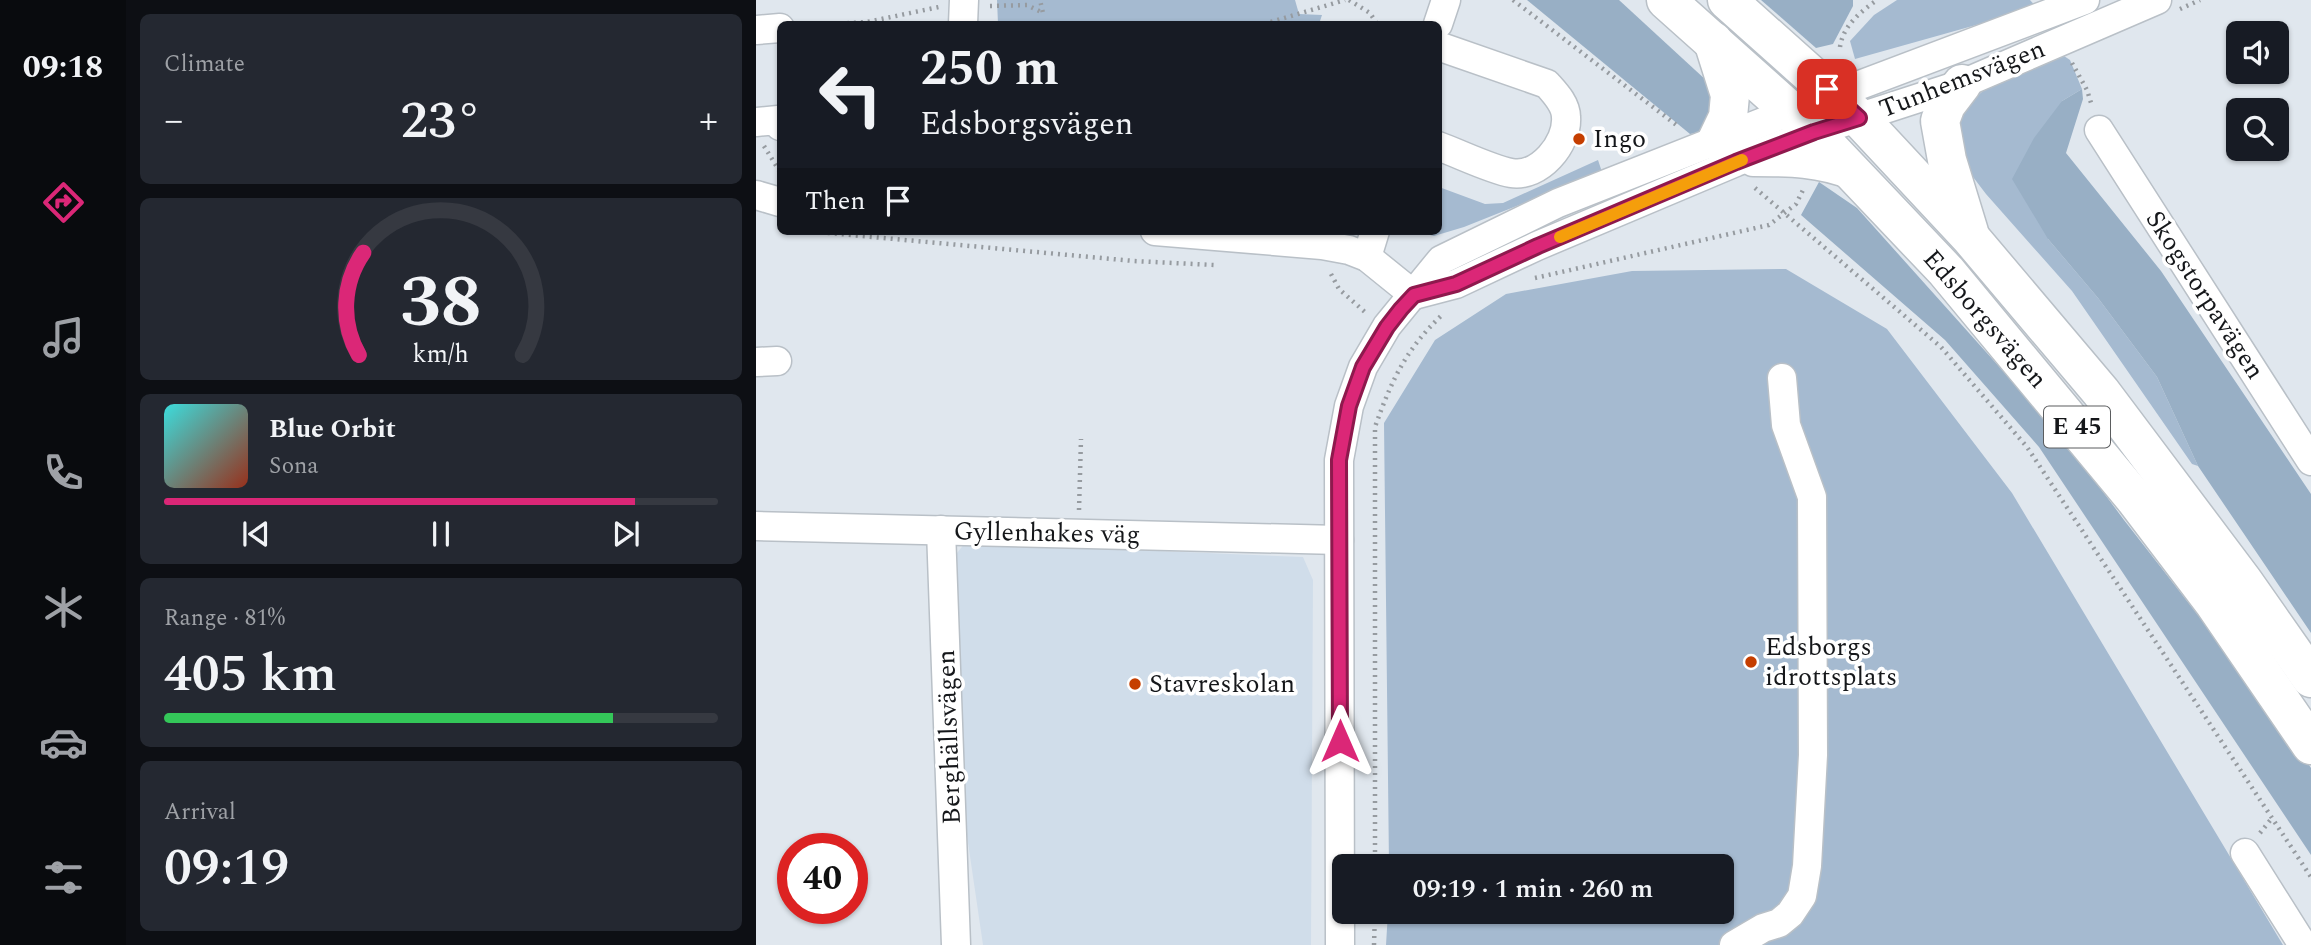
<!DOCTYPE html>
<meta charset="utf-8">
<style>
:root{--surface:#171b24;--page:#242831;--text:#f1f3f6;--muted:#9ea1a6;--line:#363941;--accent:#db2777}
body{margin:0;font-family:Spectral,serif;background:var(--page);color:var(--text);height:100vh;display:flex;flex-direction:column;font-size:26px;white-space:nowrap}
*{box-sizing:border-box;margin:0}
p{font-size:23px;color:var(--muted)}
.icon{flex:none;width:38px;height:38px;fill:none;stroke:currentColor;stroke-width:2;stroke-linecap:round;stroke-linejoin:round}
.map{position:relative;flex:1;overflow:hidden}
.side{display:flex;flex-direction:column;gap:14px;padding:14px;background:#0d0f14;width:630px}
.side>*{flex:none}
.top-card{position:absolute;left:21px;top:21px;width:665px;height:214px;border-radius:10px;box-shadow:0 2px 5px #0004;background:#171b24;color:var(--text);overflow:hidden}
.tools{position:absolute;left:1470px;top:21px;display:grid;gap:14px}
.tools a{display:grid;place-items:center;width:63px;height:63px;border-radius:10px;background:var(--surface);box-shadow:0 2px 5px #0004;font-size:35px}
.speed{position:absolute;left:21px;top:833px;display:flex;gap:14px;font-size:35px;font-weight:700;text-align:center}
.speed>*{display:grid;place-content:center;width:91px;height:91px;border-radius:50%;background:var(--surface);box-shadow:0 2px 5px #0004;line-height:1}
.speed .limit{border:10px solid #d22;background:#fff;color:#111}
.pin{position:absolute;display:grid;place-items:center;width:60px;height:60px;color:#fff;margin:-30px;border-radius:14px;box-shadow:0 4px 10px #0006}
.me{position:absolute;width:77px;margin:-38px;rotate:0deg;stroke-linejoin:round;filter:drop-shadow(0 0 5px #0008)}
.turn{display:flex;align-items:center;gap:24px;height:147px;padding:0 28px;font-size:32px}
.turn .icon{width:91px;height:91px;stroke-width:2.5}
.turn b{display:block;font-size:49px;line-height:60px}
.then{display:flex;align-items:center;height:66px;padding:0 28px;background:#0003;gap:14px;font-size:26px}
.big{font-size:52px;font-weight:600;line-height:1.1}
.side .widget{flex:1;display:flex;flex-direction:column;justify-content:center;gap:10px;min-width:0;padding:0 24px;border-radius:10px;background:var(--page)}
.side .dial{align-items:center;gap:0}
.dial svg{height:182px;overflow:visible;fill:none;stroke:var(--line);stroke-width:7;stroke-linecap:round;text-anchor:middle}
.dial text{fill:var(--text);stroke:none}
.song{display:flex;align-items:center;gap:21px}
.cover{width:84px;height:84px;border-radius:10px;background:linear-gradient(135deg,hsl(180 70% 55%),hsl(10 70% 35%))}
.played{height:7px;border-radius:4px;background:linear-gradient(90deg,var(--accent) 85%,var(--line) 85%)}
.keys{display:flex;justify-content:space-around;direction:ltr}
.heat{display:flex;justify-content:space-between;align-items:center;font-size:38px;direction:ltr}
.charge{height:10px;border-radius:5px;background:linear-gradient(90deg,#34c759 81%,var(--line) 0)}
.trip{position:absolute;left:576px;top:854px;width:402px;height:70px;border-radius:10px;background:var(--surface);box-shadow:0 2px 5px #0004;font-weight:600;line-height:70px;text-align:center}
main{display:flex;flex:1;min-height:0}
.dock{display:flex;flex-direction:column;width:126px;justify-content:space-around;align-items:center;background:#090b0e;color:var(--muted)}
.dock .icon{width:49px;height:49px}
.dock .on{color:var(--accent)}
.dock b{font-size:32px;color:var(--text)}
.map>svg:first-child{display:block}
.built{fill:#d0ddea}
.green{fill:#a5bad0}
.forest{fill:#98afc5}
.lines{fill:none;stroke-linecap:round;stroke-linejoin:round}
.minor-casing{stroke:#b9c0c7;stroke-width:31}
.highway-casing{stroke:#b9c0c7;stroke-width:41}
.path{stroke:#969ba0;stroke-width:4.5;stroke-dasharray:2 5;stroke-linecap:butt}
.minor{stroke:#fff;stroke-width:28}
.highway{stroke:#fff;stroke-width:38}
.route-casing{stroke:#8e194d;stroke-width:18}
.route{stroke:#db2777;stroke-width:12}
.slow{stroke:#f59e0b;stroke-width:12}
.poi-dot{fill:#c53e00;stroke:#fff;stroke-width:2.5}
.labels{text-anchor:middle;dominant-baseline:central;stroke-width:7;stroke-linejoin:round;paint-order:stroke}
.shield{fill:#fff;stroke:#5b5d5f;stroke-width:2}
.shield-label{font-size:24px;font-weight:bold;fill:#15171a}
.street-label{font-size:26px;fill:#15171a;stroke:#fff}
.poi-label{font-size:26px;fill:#15171a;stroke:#fff;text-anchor:start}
</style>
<main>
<nav class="dock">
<b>09:18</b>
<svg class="icon on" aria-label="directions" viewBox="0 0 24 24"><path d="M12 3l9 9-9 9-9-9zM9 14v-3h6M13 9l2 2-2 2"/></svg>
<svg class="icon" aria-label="music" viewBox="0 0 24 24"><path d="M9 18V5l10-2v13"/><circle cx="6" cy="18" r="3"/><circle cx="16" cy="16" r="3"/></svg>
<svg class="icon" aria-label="phone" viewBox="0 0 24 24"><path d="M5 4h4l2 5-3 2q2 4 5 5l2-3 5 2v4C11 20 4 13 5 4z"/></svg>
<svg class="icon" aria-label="climate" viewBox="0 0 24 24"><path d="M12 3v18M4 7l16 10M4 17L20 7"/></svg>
<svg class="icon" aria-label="car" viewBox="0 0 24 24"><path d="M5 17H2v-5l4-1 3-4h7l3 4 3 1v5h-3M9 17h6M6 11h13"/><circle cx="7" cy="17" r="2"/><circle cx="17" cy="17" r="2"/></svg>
<svg class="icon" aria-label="filters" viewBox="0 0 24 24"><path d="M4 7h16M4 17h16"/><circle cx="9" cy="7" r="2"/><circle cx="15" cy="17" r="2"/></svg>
</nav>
<section class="side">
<div class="widget"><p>Climate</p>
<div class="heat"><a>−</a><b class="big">23°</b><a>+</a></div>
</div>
<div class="widget dial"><svg viewBox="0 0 100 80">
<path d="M14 69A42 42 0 1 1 86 69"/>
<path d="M14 69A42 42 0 0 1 16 24" stroke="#db2777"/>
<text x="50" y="56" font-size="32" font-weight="700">38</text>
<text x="50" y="72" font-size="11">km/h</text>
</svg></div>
<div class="widget">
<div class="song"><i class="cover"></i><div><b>Blue Orbit</b><p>Sona</p></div></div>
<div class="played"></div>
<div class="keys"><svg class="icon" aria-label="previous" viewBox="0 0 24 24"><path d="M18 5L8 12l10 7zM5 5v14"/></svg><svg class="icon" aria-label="pause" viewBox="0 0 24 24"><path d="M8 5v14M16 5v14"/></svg><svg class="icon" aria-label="next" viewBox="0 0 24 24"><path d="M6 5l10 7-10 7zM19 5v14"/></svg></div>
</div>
<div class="widget"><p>Range · 81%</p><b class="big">405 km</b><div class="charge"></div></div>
<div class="widget"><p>Arrival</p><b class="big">09:19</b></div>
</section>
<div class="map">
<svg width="1555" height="945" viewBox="0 0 1555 945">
<rect width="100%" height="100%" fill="#e0e7ee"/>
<path class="built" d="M209,543L547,557L557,580L555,945H227L204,788L201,553Z"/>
<g class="green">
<path d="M241,0H539L543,14L566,15L563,24H242Z"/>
<path d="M1141,0H1274L1281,8L1099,59L1094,41L1118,15Z"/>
<path d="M1308,56L1314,60L1326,89L1306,101L1292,239L1342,298L1401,377L1442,466L1436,464L1316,291L1230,194L1214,173L1203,134L1205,117L1211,105L1236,83Z"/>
<path d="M842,160L846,172L708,227L678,236L659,231H682L683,187L729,204L747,203Z"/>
<path d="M1030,269L1131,329L1256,493L1527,945H630L632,912H966V866H633L628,423L679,340L750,294L876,271Z"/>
</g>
<g class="forest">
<path d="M771,0H863L951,81C958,103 958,112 946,132L934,134Z"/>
<path d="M1005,0H1097V6L1077,44L1060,48Z"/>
<path d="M1326,89L1327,99L1310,153L1405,271L1555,494V633L1442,466L1401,377L1342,298L1292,239L1256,179L1278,138L1306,101Z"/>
<path d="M1063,182L1101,208L1307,438L1368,520L1520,715L1555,768V855L1283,447L1189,340L1045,215Z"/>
</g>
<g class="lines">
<g class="minor-casing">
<g id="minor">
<path d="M207,24L208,0"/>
<path d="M682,24L690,0"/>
<path d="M0,30L24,28"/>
<path d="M682,46L791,84C799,93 810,104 810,117C812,144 783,178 755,173C734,169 704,154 682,146"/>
<path d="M0,122L22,120L24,126"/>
<path d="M1343,130L1555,461"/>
<path d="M997,162C1034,162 1063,162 1098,176"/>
<path d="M0,195L24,202"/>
<path d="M399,231L566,245L593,250L611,257L658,295"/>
<path d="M611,257L619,231"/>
<path d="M658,295L700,284L781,246L980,162L1058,132L1206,84L1401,0"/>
<path d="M0,362L21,361"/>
<path d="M0,526L583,540"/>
<path d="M185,530L200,945"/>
<path d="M1489,853L1547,945"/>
<path d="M584,945L583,460L593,406L607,367L631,326L685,260L802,203L1035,111L1329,0"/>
<path d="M978,945L1007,928L1023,923L1034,914L1046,896L1051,866L1057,755L1056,497L1030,425L1026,378"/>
</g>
</g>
<g class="highway-casing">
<g id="highway">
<path d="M910,0L1058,132L1190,271L1379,499L1458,603L1555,745"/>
<path d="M971,0L1103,118L1214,237L1345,392L1487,581L1555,678"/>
<path d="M957,41L974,95L972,117L961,140"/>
<path d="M1206,84L1190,105L1184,121L1191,160L1213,232"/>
</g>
</g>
<g class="path">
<path d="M593,0L614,13L621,24"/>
<path d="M757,0L923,127"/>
<path d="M234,6L271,5L287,13L284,0"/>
<path d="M1424,9L1444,0"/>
<path d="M77,24L111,22L183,7"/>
<path d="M508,24L589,0"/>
<path d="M1084,47C1087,26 1104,12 1121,0"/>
<path d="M1316,63L1331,90L1336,106"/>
<path d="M8,146L24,172"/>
<path d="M999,188L1185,347L1271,447L1555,877"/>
<path d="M51,231L378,261L458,265"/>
<path d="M575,274L583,289L610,313"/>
<path d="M779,278L1013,225L1040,204L1048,188"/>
<path d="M323,510L325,439"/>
<path d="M1504,833L1516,818"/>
<path d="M619,866V427C636,379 650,349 687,314"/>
<path d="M618,945L619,912"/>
</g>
<use href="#minor" class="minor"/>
<use href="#highway" class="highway"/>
</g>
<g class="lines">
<g class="route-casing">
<path id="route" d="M584,741L583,460L593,406L607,367L631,327L645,309L658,295L700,284L782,246L980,162L1058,132L1103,118L1071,89"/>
</g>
<use href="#route" class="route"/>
<path class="slow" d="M804,237L986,160"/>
</g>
<g class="poi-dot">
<circle cx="823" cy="139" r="7"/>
<circle cx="995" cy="662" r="7"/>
<circle cx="379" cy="684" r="7"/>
</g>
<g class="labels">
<rect class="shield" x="1288" y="406.5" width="66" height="41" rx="5"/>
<g class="shield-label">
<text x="1321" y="427">E 45</text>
</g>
<g class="street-label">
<text transform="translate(1206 79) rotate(-21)">Tunhemsvägen</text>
<text transform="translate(1449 295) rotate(57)">Skogstorpavägen</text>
<text transform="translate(1229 319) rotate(49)">Edsborgsvägen</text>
<text transform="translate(291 533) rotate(1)">Gyllenhakes väg</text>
<text transform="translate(193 737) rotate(-92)">Berghällsvägen</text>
</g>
<g class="poi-label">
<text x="837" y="139">Ingo</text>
<text x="1009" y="647">Edsborgs<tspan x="1009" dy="30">idrottsplats</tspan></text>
<text x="393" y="684">Stavreskolan</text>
</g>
</g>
</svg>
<div class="tools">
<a><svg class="icon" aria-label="sound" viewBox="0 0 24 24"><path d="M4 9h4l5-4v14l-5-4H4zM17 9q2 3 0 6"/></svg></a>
<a><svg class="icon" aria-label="search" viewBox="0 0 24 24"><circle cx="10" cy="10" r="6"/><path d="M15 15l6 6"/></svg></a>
</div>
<div class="speed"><div class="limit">40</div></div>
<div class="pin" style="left:1071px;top:89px;background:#d93025"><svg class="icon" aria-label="arrive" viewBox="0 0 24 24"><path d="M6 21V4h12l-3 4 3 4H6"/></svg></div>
<svg class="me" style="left:584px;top:741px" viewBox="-20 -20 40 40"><path d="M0-17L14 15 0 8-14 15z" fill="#db2777" stroke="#fff" stroke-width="4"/></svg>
<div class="trip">09:19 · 1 min · 260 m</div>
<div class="top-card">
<div class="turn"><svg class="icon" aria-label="left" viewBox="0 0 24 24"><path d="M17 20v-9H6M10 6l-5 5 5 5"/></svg><div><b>250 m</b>Edsborgsvägen</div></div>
<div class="then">Then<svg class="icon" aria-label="arrive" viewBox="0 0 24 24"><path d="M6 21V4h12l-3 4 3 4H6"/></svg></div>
</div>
</div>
</main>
